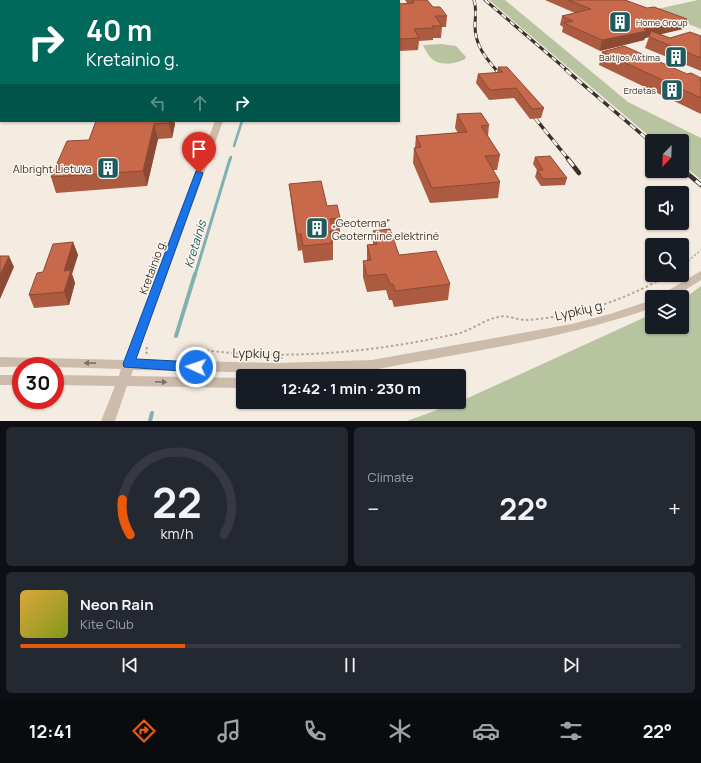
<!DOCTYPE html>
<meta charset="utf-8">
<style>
:root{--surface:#171b24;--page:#242831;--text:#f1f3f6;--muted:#9ea1a6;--line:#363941;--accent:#ea580c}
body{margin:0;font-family:Manrope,sans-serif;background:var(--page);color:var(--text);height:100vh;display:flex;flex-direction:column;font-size:15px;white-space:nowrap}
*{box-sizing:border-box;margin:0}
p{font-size:13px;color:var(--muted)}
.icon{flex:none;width:22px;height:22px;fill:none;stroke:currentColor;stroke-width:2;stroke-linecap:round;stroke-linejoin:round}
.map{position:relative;height:421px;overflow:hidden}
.panel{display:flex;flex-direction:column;gap:6px;padding:6px;background:#0d0f14;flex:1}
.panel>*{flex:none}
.guide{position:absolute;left:0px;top:0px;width:400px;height:122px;box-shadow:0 1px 3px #0004;background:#00695c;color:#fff;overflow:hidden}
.needle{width:26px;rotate:203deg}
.tools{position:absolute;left:645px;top:134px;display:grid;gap:8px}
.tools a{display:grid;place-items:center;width:44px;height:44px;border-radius:4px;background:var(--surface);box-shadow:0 1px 3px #0004;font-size:20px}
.speed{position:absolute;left:12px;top:357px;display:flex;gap:8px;font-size:20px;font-weight:700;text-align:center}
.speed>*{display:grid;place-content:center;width:52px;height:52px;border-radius:50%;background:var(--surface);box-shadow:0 1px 3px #0004;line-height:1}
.speed .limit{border:6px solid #d22;background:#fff;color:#111}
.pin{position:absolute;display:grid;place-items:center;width:34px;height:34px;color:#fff;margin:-41px -17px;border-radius:50% 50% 50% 0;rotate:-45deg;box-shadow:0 0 4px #0007}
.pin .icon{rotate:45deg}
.me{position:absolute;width:44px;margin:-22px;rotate:273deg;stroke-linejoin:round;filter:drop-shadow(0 0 3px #0008)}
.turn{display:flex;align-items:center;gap:14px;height:84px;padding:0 20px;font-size:18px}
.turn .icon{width:52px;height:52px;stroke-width:2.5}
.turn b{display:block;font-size:28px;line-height:34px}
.lanes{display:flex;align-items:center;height:38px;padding:0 20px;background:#0003;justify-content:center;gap:20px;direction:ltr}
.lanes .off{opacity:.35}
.big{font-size:30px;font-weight:700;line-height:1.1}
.panel .tile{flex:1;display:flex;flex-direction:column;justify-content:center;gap:6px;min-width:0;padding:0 14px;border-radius:6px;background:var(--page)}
.panel .dial{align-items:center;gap:0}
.dial svg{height:104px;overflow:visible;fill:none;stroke:var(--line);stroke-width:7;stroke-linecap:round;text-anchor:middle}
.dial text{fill:var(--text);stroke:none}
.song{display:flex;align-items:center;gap:12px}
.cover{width:48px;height:48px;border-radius:6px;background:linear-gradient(135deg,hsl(40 70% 55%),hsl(70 70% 35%))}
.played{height:4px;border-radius:2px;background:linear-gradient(90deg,var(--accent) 25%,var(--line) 25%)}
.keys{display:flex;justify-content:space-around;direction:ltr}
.heat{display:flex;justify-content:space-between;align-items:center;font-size:22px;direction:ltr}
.panel .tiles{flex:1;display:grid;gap:6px;grid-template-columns:1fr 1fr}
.tile:last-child{grid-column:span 2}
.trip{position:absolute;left:236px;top:369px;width:230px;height:40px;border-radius:4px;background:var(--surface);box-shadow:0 1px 3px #0004;font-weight:700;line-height:40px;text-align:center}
.tab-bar{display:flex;height:64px;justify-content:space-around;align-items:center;background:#090b0e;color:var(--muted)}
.tab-bar .icon{width:28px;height:28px}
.tab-bar .current{color:var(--accent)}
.tab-bar b{font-size:18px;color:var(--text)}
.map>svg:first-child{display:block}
.green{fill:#b8c4a0}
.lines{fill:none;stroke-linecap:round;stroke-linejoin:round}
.stream-far3{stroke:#7fb0b2;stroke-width:2}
.stream-far2{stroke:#7fb0b2;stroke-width:2.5}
.stream-far1{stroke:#7fb0b2;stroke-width:3}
.stream{stroke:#7fb0b2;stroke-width:4}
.path-far2{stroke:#b9a596;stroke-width:1;stroke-dasharray:1 1;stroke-linecap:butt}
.path-far1{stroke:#b9a596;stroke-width:1.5;stroke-dasharray:2 2;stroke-linecap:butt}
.path{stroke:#b9a596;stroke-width:2;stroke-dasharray:2.5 2.5;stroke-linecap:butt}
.street{fill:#cdbbac;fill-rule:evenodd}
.rail-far2-casing{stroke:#3b302b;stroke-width:3}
.rail-far1-casing{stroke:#3b302b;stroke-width:3.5}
.rail-casing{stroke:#3b302b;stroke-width:4.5}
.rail-far2{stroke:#fbf5ee;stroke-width:2;stroke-dasharray:5.5;stroke-linecap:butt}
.rail-far1{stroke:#fbf5ee;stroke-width:2.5;stroke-dasharray:7;stroke-linecap:butt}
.rail{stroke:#fbf5ee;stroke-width:3;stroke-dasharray:9;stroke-linecap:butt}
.wall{fill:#ac5a40}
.shaded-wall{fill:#8c4a34}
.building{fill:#c8694b;stroke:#8c4a34}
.oneway{fill:#7d6f65}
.route{fill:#1a73e8;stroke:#114b97}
.labels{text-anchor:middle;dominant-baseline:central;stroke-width:3;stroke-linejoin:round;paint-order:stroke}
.far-poi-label{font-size:9px;fill:#3b302b;stroke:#fbf5ee;text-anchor:end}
.poi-label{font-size:11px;fill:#3b302b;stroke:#fbf5ee;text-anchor:end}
.street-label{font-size:11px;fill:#3b302b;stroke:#fbf5ee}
.water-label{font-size:12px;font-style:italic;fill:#1f5a5e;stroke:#fbf5ee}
.near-street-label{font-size:13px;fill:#3b302b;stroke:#fbf5ee}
</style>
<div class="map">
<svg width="701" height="421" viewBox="0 0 701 421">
<rect width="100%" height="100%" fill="#f4ebe1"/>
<g class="green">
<path d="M489,0H505L628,102L701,138V180L682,164V141H655Z"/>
<path d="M698,0H701V29L653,10Z"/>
<path d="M441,44L456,46L466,57L465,59C457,64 439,66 432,59C428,55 425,50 423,45Z"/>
<path d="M701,286V421H407L459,402L652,314V327H682V300Z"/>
</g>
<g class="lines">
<g class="stream-far3">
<path d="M103,0L116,1"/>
<path d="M331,1L334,0"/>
</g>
<g class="stream-far2">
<path d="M234,146L242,121"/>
<path d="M230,160L231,157"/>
</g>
<path class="stream-far1" d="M195,275L230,159"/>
<g class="stream">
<path d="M176,336L195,274"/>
<path d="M150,421L152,413"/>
</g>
<path class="path-far2" d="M45,0L54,1"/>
<path class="path-far1" d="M682,266L701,250"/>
<g class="path">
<path d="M147,347L146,352L149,356"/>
<path d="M184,356L189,351L194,349C282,361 370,353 456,334C471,331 483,320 498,317C508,314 518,321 528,320C577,316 626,300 668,275"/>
</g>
<g class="street">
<path d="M0,51H1L0,56Z"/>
<path d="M215,121H223L136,360L279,363L372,360L572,324L610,314L652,300V308C560,340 462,353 367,371H346L344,374L340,376H312L315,372H232L133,370L131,376L243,378V388L127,386L115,421H101L115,386L55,385V375L119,376L121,369L55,367V366L0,367V357L125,360Z"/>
<path d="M701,271V280L674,297H661L662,294Z"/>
<rect x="0" y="375" width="21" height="10"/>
</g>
<g class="rail-far2-casing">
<g id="rail-far2">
<path d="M474,0C477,9 475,17 475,26C475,45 485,57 497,71"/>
<path d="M485,0L568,71"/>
</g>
</g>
<g class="rail-far1-casing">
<g id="rail-far1">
<path d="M496,70L501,76"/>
<path d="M566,70L652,143"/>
<path d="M535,118L569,160"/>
</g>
</g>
<g class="rail-casing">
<g id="rail">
<path d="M568,159L579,173"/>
<path d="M682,169L701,185"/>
</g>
</g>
<use href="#rail-far2" class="rail-far2"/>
<use href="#rail-far1" class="rail-far1"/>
<use href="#rail" class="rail"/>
</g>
<g class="wall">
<path d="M405,0H427L433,7L447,16L446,27H442L441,38H433V40L419,41L418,50L399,51V4L407,3Z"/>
<path d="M545,0H625L683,29L660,34L670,38L701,36V71L645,48L649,37L645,38L644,40L600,51L562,32L563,27L560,25L562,16L575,13Z"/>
<path d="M602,52L701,78V114L599,65Z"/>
<path d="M498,67L544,108L541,118L530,119L514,98L489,100L476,83L478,74L497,73Z"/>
<path d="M457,114L489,125L488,136L500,155L497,170H493L500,182L498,198L430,203L413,163L414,148H415L416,136L458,133L455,128Z"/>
<path d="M96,121H174L175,124L172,138L158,139L147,186L56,193L51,177L89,140Z"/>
<path d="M535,157L567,178L565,185L541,186L535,177L537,170L533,164Z"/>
<path d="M289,184L327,206L340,218V234L333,235V260L304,263L302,250L298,251L291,200Z"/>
<path d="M373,231L399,255L450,284L448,300L394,307L392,300H389L386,290L367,292L363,277V261H367V245L373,244Z"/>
<path d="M73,242L78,255L72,274L75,283L69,305L34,308L29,295L43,272Z"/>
</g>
<g class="shaded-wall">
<path d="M687,19L683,29L645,38L644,40L600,51L602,40L644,29Z"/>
<path d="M169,121H174L175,124L172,138L169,123Z"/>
<path d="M154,124L158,139L147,186L143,171Z"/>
<path d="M73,242L78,255L72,274L75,283L69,305L64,292V271Z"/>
<path d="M9,256L14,267L0,299V275Z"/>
</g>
<g class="building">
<path d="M412,0H427L433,7H440L447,16H435L442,26H432L434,28L414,29L419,38L399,39V4L414,3Z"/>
<path d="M568,0H625L647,8L654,7L687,19L644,29L647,31L602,40L564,23L573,21L562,16L591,9Z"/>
<path d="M651,31L670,38L690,32L701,36V58L649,37Z"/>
<path d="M624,46L687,74L691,73L701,78L700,81H701V98L602,52Z"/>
<path d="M498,67H507L544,108L532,109L516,88L490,90L478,74L503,72Z"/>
<path d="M481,113L489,125L481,126L500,155L485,156L500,182L432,188L414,148L421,147L416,136L467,132L457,114Z"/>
<path d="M96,121H169V123L154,124L143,171L51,177L67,141L89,140Z"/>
<path d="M550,156L567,178L543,179L537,170H543L535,157Z"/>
<path d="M321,181L327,206L337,205L340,218L330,219L333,231H330L332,243L303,246L301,234H297L289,184Z"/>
<path d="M390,229L399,255L436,251L450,284L395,291L393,284H390L386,274L367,276L363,261L371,260L367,245L377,244L373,231Z"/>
<path d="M73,242L64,271L71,270L64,292L29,295L37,273L43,272L53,244Z"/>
<path d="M0,256H9L0,275Z"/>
</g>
<defs><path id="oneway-solid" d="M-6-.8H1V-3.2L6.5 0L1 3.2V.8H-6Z"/></defs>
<g class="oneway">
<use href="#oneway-solid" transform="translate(90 363) rotate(-179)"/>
<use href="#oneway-solid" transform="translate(161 382) rotate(2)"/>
</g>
<path class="route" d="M196,171H199L203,173L136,359L196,362L201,364L202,367L201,370L196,372L124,367L123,364Z"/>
<defs>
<g id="building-square" transform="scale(1.15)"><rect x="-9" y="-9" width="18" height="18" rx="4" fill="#1f5a5e" stroke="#fbf5ee"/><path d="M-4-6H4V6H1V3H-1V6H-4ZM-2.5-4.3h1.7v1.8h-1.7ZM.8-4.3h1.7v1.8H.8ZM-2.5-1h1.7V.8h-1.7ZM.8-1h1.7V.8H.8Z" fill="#fff"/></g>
</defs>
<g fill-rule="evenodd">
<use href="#building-square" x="620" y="22"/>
<use href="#building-square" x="676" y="57"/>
<use href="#building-square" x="672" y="90"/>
<use href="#building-square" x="108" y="168"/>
<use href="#building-square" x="317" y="228"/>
</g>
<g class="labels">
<g class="far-poi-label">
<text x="636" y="22" text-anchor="start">Home Group</text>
<text x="660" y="57">Baltijos Aktima</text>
<text x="656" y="90">Erdetas</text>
</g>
<g class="poi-label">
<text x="92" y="168">Albright Lietuva</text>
<text x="332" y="222" text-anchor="start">„Geoterma“<tspan x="332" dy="13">Geoterminė elektrinė</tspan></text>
</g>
<g class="street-label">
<text transform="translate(152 267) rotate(-70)">Kretainio g.</text>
</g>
<g class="water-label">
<text transform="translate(195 244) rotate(-73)">Kretainis</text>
</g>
<g class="near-street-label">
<text transform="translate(580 310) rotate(-13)">Lypkių g.</text>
<text transform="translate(258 353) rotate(1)">Lypkių g.</text>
</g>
</g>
</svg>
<div class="tools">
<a><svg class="needle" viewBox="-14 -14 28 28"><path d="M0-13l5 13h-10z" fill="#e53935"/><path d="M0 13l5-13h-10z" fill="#9ea1a6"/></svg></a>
<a><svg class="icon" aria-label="sound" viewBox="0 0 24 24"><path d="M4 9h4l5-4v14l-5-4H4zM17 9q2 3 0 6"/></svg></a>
<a><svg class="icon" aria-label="search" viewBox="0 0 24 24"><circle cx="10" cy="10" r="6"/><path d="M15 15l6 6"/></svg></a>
<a><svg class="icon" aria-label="layers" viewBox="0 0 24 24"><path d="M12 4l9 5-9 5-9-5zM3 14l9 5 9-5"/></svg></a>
</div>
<div class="speed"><div class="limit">30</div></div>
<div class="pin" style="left:199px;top:173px;background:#d93025"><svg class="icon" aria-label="arrive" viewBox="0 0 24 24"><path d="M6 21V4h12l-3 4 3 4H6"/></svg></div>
<svg class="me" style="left:196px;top:367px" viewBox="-20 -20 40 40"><circle r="17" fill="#1a73e8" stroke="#fff" stroke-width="3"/><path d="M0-11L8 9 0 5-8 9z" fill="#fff"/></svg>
<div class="trip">12:42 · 1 min · 230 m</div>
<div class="guide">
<div class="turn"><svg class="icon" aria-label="right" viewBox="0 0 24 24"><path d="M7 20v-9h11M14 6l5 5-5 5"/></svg><div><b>40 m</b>Kretainio g.</div></div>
<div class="lanes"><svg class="icon off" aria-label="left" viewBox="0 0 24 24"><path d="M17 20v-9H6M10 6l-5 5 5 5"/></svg><svg class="icon off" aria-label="ahead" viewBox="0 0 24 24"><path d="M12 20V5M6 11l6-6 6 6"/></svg><svg class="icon" aria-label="right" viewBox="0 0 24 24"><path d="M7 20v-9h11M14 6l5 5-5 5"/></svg></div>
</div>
</div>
<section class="panel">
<div class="tiles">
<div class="tile dial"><svg viewBox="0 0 100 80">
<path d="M14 69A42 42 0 1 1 86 69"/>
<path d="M14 69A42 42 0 0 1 8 42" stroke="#ea580c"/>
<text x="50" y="56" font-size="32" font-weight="700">22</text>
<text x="50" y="72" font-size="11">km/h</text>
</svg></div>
<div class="tile"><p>Climate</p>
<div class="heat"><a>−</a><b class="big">22°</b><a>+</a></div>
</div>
<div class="tile">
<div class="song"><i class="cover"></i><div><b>Neon Rain</b><p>Kite Club</p></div></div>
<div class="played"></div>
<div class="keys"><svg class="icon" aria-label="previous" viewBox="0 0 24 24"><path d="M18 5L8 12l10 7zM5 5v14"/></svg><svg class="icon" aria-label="pause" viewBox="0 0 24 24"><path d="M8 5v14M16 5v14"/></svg><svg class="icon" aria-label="next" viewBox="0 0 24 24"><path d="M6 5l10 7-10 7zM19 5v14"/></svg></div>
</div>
</div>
</section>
<nav class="tab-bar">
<b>12:41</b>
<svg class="icon current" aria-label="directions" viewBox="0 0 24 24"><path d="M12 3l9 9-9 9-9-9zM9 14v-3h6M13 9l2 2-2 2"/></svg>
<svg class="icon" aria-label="music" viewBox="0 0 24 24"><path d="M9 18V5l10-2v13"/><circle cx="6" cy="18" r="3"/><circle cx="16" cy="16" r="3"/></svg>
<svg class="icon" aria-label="phone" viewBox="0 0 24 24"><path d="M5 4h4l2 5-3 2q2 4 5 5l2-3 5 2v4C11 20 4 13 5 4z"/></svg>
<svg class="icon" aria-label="climate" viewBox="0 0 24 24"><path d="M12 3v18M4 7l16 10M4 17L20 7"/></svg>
<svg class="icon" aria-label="car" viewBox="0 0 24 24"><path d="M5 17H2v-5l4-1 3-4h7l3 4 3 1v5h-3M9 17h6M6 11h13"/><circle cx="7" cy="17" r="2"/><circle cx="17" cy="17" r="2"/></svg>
<svg class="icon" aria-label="filters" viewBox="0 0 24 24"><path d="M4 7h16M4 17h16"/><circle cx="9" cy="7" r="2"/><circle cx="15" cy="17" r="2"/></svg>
<b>22°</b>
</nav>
